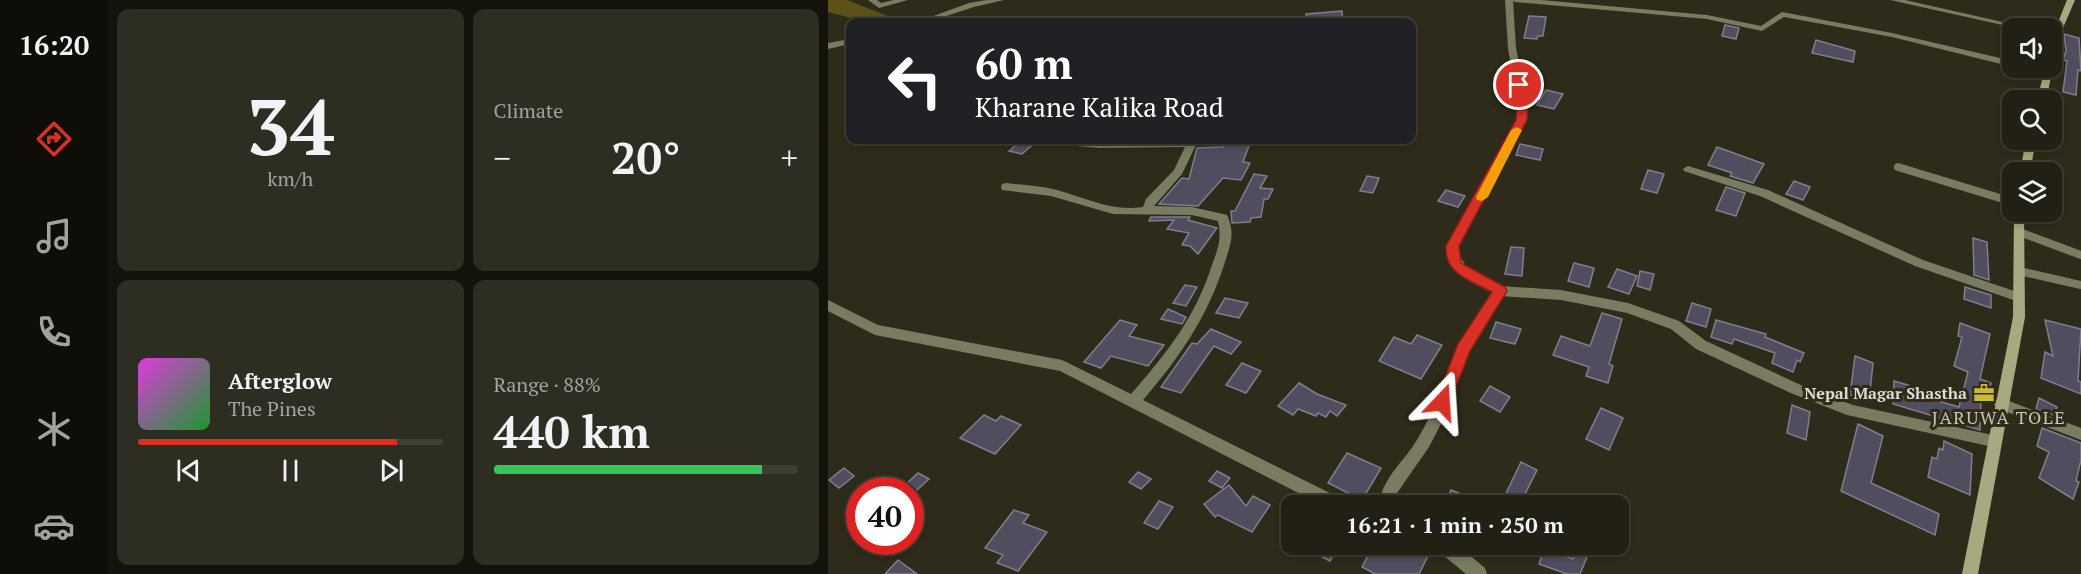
<!DOCTYPE html>
<meta charset="utf-8">
<style>
:root{--surface:#222014;--page:#2e2d22;--text:#f1f3f6;--muted:#a2a3a0;--line:#3f3e34;--accent:#d93025}
body{margin:0;font-family:"PT Serif",serif;background:var(--page);color:var(--text);height:100vh;display:flex;flex-direction:column;font-size:22px;white-space:nowrap}
*{box-sizing:border-box;margin:0}
p{font-size:20px;color:var(--muted)}
.icon{flex:none;width:33px;height:33px;fill:none;stroke:currentColor;stroke-width:2;stroke-linecap:round;stroke-linejoin:round}
.map{position:relative;flex:1;overflow:hidden}
.sheet{display:flex;flex-direction:column;gap:9px;padding:9px;background:#13120b;width:720px}
.sheet>*{flex:none}
.top-card{position:absolute;left:18px;top:18px;width:570px;height:126px;border-radius:12px;box-shadow:0 3px 9px #0003,0 0 0 2px var(--line);background:#202124;color:#fff;overflow:hidden}
.controls{position:absolute;left:1174px;top:18px;display:grid;gap:12px}
.controls a{display:grid;place-items:center;width:60px;height:60px;border-radius:12px;background:var(--surface);box-shadow:0 3px 9px #0003,0 0 0 2px var(--line);font-size:30px}
.speed{position:absolute;left:18px;top:477px;display:flex;gap:12px;font-size:30px;font-weight:700;text-align:center}
.speed>*{display:grid;place-content:center;width:78px;height:78px;border-radius:50%;background:var(--surface);box-shadow:0 3px 9px #0003,0 0 0 2px var(--line);line-height:1}
.speed .limit{border:9px solid #d22;background:#fff;color:#111}
.pin{position:absolute;display:grid;place-items:center;width:51px;height:51px;color:#fff;margin:-26px;border:3px solid #fff;border-radius:50%;box-shadow:0 2px 6px #0007}
.me{position:absolute;width:66px;margin:-33px;rotate:20deg;stroke-linejoin:round;filter:drop-shadow(0 0 4px #0008)}
.turn{display:flex;align-items:center;gap:21px;height:126px;padding:0 30px;font-size:27px}
.turn .icon{width:78px;height:78px;stroke-width:2.5}
.turn b{display:block;font-size:42px;line-height:51px}
.big{font-size:45px;font-weight:700;line-height:1.1}
.sheet .card{flex:1;display:flex;flex-direction:column;justify-content:center;gap:9px;min-width:0;padding:0 21px;border-radius:12px;background:var(--page)}
.sheet .dial{align-items:center;gap:0}
.dial b{font-size:78px;line-height:1}
.song{display:flex;align-items:center;gap:18px}
.cover{width:72px;height:72px;border-radius:9px;background:linear-gradient(135deg,hsl(300 70% 55%),hsl(130 70% 35%))}
.played{height:6px;border-radius:3px;background:linear-gradient(90deg,var(--accent) 85%,var(--line) 85%)}
.keys{display:flex;justify-content:space-around;direction:ltr}
.heat{display:flex;justify-content:space-between;align-items:center;font-size:33px;direction:ltr}
.charge{height:9px;border-radius:4px;background:linear-gradient(90deg,#34c759 88%,var(--line) 0)}
.sheet .tiles{flex:1;display:grid;gap:9px;grid-template-columns:repeat(2,1fr)}
.trip{position:absolute;left:453px;top:495px;width:348px;height:60px;border-radius:12px;background:var(--surface);box-shadow:0 3px 9px #0003,0 0 0 2px var(--line);font-weight:700;line-height:60px;text-align:center}
main{display:flex;flex:1;min-height:0}
.dock{display:flex;flex-direction:column;width:108px;justify-content:space-around;align-items:center;background:#0e0d08;color:var(--muted)}
.dock .icon{width:42px;height:42px}
.dock .on{color:var(--accent)}
.dock b{font-size:27px;color:var(--text)}
.map>svg:first-child{display:block}
.green{fill:#5c5116}
.building{fill:#504d5e;stroke:#807d8f;stroke-width:1.5}
.lines{fill:none;stroke-linecap:round;stroke-linejoin:round}
.service{stroke:#7a7c62;stroke-width:8}
.minor{fill:#7a7c62;fill-rule:evenodd}
.tertiary{fill:#7a7c62;fill-rule:evenodd}
.secondary{fill:#a7aa80;fill-rule:evenodd}
.route{fill:#d93025;stroke:#8d1f18;stroke-width:1.5}
.slow{fill:#f59e0b}
.labels{text-anchor:middle;dominant-baseline:central;stroke-width:6;stroke-linejoin:round;paint-order:stroke}
.poi-label{font-size:16px;font-weight:bold;fill:#dedcd2;stroke:#2e2b1b;text-anchor:end}
.neighbourhood-label{font-size:18px;letter-spacing:1.5px;fill:#c7c3ae;stroke:#2e2b1b}
</style>
<main>
<nav class="dock">
<b>16:20</b>
<svg class="icon on" aria-label="directions" viewBox="0 0 24 24"><path d="M12 3l9 9-9 9-9-9zM9 14v-3h6M13 9l2 2-2 2"/></svg>
<svg class="icon" aria-label="music" viewBox="0 0 24 24"><path d="M9 18V5l10-2v13"/><circle cx="6" cy="18" r="3"/><circle cx="16" cy="16" r="3"/></svg>
<svg class="icon" aria-label="phone" viewBox="0 0 24 24"><path d="M5 4h4l2 5-3 2q2 4 5 5l2-3 5 2v4C11 20 4 13 5 4z"/></svg>
<svg class="icon" aria-label="climate" viewBox="0 0 24 24"><path d="M12 3v18M4 7l16 10M4 17L20 7"/></svg>
<svg class="icon" aria-label="car" viewBox="0 0 24 24"><path d="M5 17H2v-5l4-1 3-4h7l3 4 3 1v5h-3M9 17h6M6 11h13"/><circle cx="7" cy="17" r="2"/><circle cx="17" cy="17" r="2"/></svg>
</nav>
<section class="sheet">
<div class="tiles">
<div class="card dial"><b>34</b><p>km/h</p></div>
<div class="card"><p>Climate</p>
<div class="heat"><a>−</a><b class="big">20°</b><a>+</a></div>
</div>
<div class="card">
<div class="song"><i class="cover"></i><div><b>Afterglow</b><p>The Pines</p></div></div>
<div class="played"></div>
<div class="keys"><svg class="icon" aria-label="previous" viewBox="0 0 24 24"><path d="M18 5L8 12l10 7zM5 5v14"/></svg><svg class="icon" aria-label="pause" viewBox="0 0 24 24"><path d="M8 5v14M16 5v14"/></svg><svg class="icon" aria-label="next" viewBox="0 0 24 24"><path d="M6 5l10 7-10 7zM19 5v14"/></svg></div>
</div>
<div class="card"><p>Range · 88%</p><b class="big">440 km</b><div class="charge"></div></div>
</div>
</section>
<div class="map">
<svg width="1253" height="574" viewBox="0 0 1253 574">
<rect width="100%" height="100%" fill="#2e2b1b"/>
<path class="green" d="M0,0H19L65,18L35,21L0,12Z"/>
<g class="building">
<path d="M514,11L515,22H479L478,14Z"/>
<path d="M701,16L718,17L715,36H710L709,39L696,38Z"/>
<path d="M897,25L911,28L908,39L894,36Z"/>
<path d="M1236,34L1251,38L1253,71L1250,70L1248,95L1235,92L1239,61L1235,60L1238,51Z"/>
<path d="M988,40L1027,51L1025,62L984,53Z"/>
<path d="M718,90L735,94L726,109L709,105Z"/>
<path d="M194,140H210L194,154L181,151Z"/>
<path d="M398,140H423L415,162L422,163L413,180L395,178L370,206L331,204L354,178L361,179L369,148L395,147Z"/>
<path d="M692,144L715,149L712,160L688,155Z"/>
<path d="M889,147L936,164L925,183L902,176L904,173L880,165Z"/>
<path d="M820,170L836,174L829,193L813,189Z"/>
<path d="M426,174L439,176L432,188L445,189L440,199H436L433,217L423,218L422,222L404,223L403,211H407Z"/>
<path d="M539,176L551,178L545,193L532,191Z"/>
<path d="M966,181L982,187L975,200L958,194Z"/>
<path d="M898,187L917,193L908,216L888,210Z"/>
<path d="M618,190L637,196L630,207L610,201Z"/>
<path d="M323,217H362L360,220L389,228L370,254L362,246L354,245L361,233L339,229L346,220L321,221Z"/>
<path d="M1145,238L1159,242L1161,280L1146,275Z"/>
<path d="M683,247L696,248L694,276L677,274Z"/>
<path d="M746,263L766,268L761,287L740,281Z"/>
<path d="M789,269L809,276L801,294L780,287Z"/>
<path d="M812,271L826,274L822,290L809,286Z"/>
<path d="M357,285L369,287L358,306L345,303Z"/>
<path d="M1137,287L1163,295V308L1136,299Z"/>
<path d="M397,298L420,303L411,318L388,313Z"/>
<path d="M864,303L883,309L878,327L858,321Z"/>
<path d="M340,309L358,317L354,324L333,319Z"/>
<path d="M774,313L794,319L781,364L785,366L780,383L758,376L761,367L725,355L733,336L762,346Z"/>
<path d="M292,320L309,325L301,336L336,345L320,366L283,356L273,368L256,362Z"/>
<path d="M888,320L938,334L937,337L976,353L972,362L969,360L965,372L944,363L947,353L906,339L904,344L883,337Z"/>
<path d="M1217,320L1253,329L1250,381L1253,382V394L1213,378L1217,352L1225,356Z"/>
<path d="M668,322L693,329L687,344L662,338Z"/>
<path d="M1132,323L1162,334L1152,379L1163,383L1159,400L1153,397L1152,430L1065,404L1066,381L1101,391L1100,398L1131,407L1140,372L1126,366L1134,337L1130,336Z"/>
<path d="M383,329L413,342L403,354L386,346L353,393L333,387L364,343L369,344Z"/>
<path d="M589,335L614,345L593,379L551,361L566,337L583,344Z"/>
<path d="M1027,356L1045,363L1041,401L1022,395Z"/>
<path d="M414,363L433,371L418,393L398,385Z"/>
<path d="M471,383L489,394L518,405L509,416L502,411L498,417L490,413L488,416L470,409L465,415L450,406Z"/>
<path d="M662,386L682,397L672,412L652,401Z"/>
<path d="M1211,398L1229,407L1226,415L1208,409Z"/>
<path d="M964,405L982,412L978,440L959,433Z"/>
<path d="M773,408L795,418L781,450L758,439Z"/>
<path d="M156,415L168,421L173,416L193,425L167,454L132,438Z"/>
<path d="M1030,424L1055,436L1043,483L1111,514L1107,535L1013,491Z"/>
<path d="M1214,428L1253,443V460L1248,481L1251,482L1245,499L1211,478L1221,452L1209,446Z"/>
<path d="M1116,441L1144,454L1142,495L1100,477L1104,457L1109,459L1111,448L1115,450Z"/>
<path d="M519,453L553,468L534,500L500,483Z"/>
<path d="M693,462L709,470L691,506H672Z"/>
<path d="M16,468L26,476L11,488L1,480Z"/>
<path d="M389,471L402,478L394,488L381,481Z"/>
<path d="M310,472L323,479L313,489L301,482Z"/>
<path d="M90,473L101,479L89,490H72Z"/>
<path d="M401,485L418,506L425,496L442,505L424,532L390,515L387,517L376,504Z"/>
<path d="M623,490L661,505V506H616Z"/>
<path d="M331,501L345,507L330,529L316,523Z"/>
<path d="M186,510L201,515L195,523L219,532L190,571L169,563L175,555L157,548Z"/>
<path d="M469,544H511L502,561Z"/>
<path d="M546,544L570,556L576,544L601,554L591,574H547L534,567Z"/>
<path d="M751,547L761,552L752,574H739L711,564L716,548L745,559Z"/>
<path d="M70,560L89,574H57Z"/>
</g>
<g class="lines">
<g class="service">
<path d="M1070,167L1185,202"/>
<path d="M1191,232L1253,255"/>
<path d="M1191,271L1253,285"/>
</g>
<g class="minor">
<path d="M40,0H49L53,3L66,0H80L51,8Z"/>
<path d="M159,0H176L146,7L100,22H89L141,3Z"/>
<path d="M683,0H713L879,15L933,26L954,12L1064,33L1185,61V67L1064,37L956,17L934,31L879,19L687,2Z"/>
<path d="M1062,0H1077L1201,28H1188Z"/>
<path d="M22,39V44L0,49V43Z"/>
<path d="M1195,68H1208L1224,73L1220,76Z"/>
<path d="M212,140L268,142L269,140H279L278,142L345,140L367,143L368,145L354,174L326,206L364,207L399,215C408,234 402,246 396,265C379,318 351,358 315,400L518,501L520,506H496L232,371L47,335L0,311V300L50,325L234,360L303,394C339,353 367,318 384,265C390,248 394,240 390,221L364,215L285,214L223,196L174,190L173,187L174,184L178,183C195,185 212,186 229,190C258,198 285,212 315,207L318,199L346,170L357,147L271,148L217,143Z"/>
<path d="M860,166L940,190L1095,260L1195,294L1197,297L1195,300L1191,302L1087,266L932,196L856,171L855,169Z"/>
<path d="M672,286L733,290L800,303L851,321L878,341L975,386L1025,405L1165,435L1170,436L1172,441L1170,446L1165,447L1019,415L965,394L868,349L843,329L799,313L733,300L672,296L668,294L666,291L668,288Z"/>
<path d="M1173,398L1253,428V440L1168,408L1166,404L1168,400Z"/>
</g>
<g class="tertiary">
<path d="M677,0H685L688,48L699,103L698,120L630,246C632,271 656,278 676,288L678,291L642,351L615,420L601,447L569,493L567,499L568,506H552C550,486 572,464 583,449C605,418 614,382 630,348C639,329 653,311 665,293C643,282 620,274 618,246L688,120L689,103L680,48Z"/>
<path d="M607,544H628L657,568L659,574H638L609,550Z"/>
</g>
<g class="secondary">
<path d="M1239,0H1247L1235,28L1228,56L1224,59C1224,35 1230,22 1239,0Z"/>
<path d="M1224,66L1225,68L1218,100H1209L1217,68Z"/>
<path d="M1198,140H1208L1202,172H1192Z"/>
<path d="M1186,212H1196L1197,317L1150,574H1134L1185,317Z"/>
</g>
</g>
<path class="route" d="M691,82L696,85L700,103L699,120L631,246L633,263L677,287L679,291L642,351L620,407H609L607,402L630,344L664,292C643,281 616,274 618,246L688,120L689,103L686,85Z"/>
<path class="slow" d="M689,127L694,130L660,197L654,201L649,200L648,197L683,130Z"/>
<defs>
<g id="office-bare" transform="scale(1.62)"><path d="M-6-3h4V-5.5h4V-3h4V5H-6ZM-1-4.5V-3h2v-1.5ZM-6 0V1H6V0Z" fill="#cdb938" stroke="#2e2b1b" stroke-width="2.5" paint-order="stroke"/></g>
</defs>
<g fill-rule="evenodd">
<use href="#office-bare" x="1156" y="393"/>
</g>
<g class="labels">
<g class="poi-label">
<text x="1139" y="393">Nepal Magar Shastha</text>
</g>
<g class="neighbourhood-label">
<text x="1171" y="417">JARUWA TOLE</text>
</g>
</g>
</svg>
<div class="controls">
<a><svg class="icon" aria-label="sound" viewBox="0 0 24 24"><path d="M4 9h4l5-4v14l-5-4H4zM17 9q2 3 0 6"/></svg></a>
<a><svg class="icon" aria-label="search" viewBox="0 0 24 24"><circle cx="10" cy="10" r="6"/><path d="M15 15l6 6"/></svg></a>
<a><svg class="icon" aria-label="layers" viewBox="0 0 24 24"><path d="M12 4l9 5-9 5-9-5zM3 14l9 5 9-5"/></svg></a>
</div>
<div class="speed"><div class="limit">40</div></div>
<div class="pin" style="left:691px;top:85px;background:#d93025"><svg class="icon" aria-label="arrive" viewBox="0 0 24 24"><path d="M6 21V4h12l-3 4 3 4H6"/></svg></div>
<svg class="me" style="left:614px;top:402px" viewBox="-20 -20 40 40"><path d="M0-17L14 15 0 8-14 15z" fill="#d93025" stroke="#fff" stroke-width="4"/></svg>
<div class="trip">16:21 · 1 min · 250 m</div>
<div class="top-card">
<div class="turn"><svg class="icon" aria-label="left" viewBox="0 0 24 24"><path d="M17 20v-9H6M10 6l-5 5 5 5"/></svg><div><b>60 m</b>Kharane Kalika Road</div></div>
</div>
</div>
</main>
